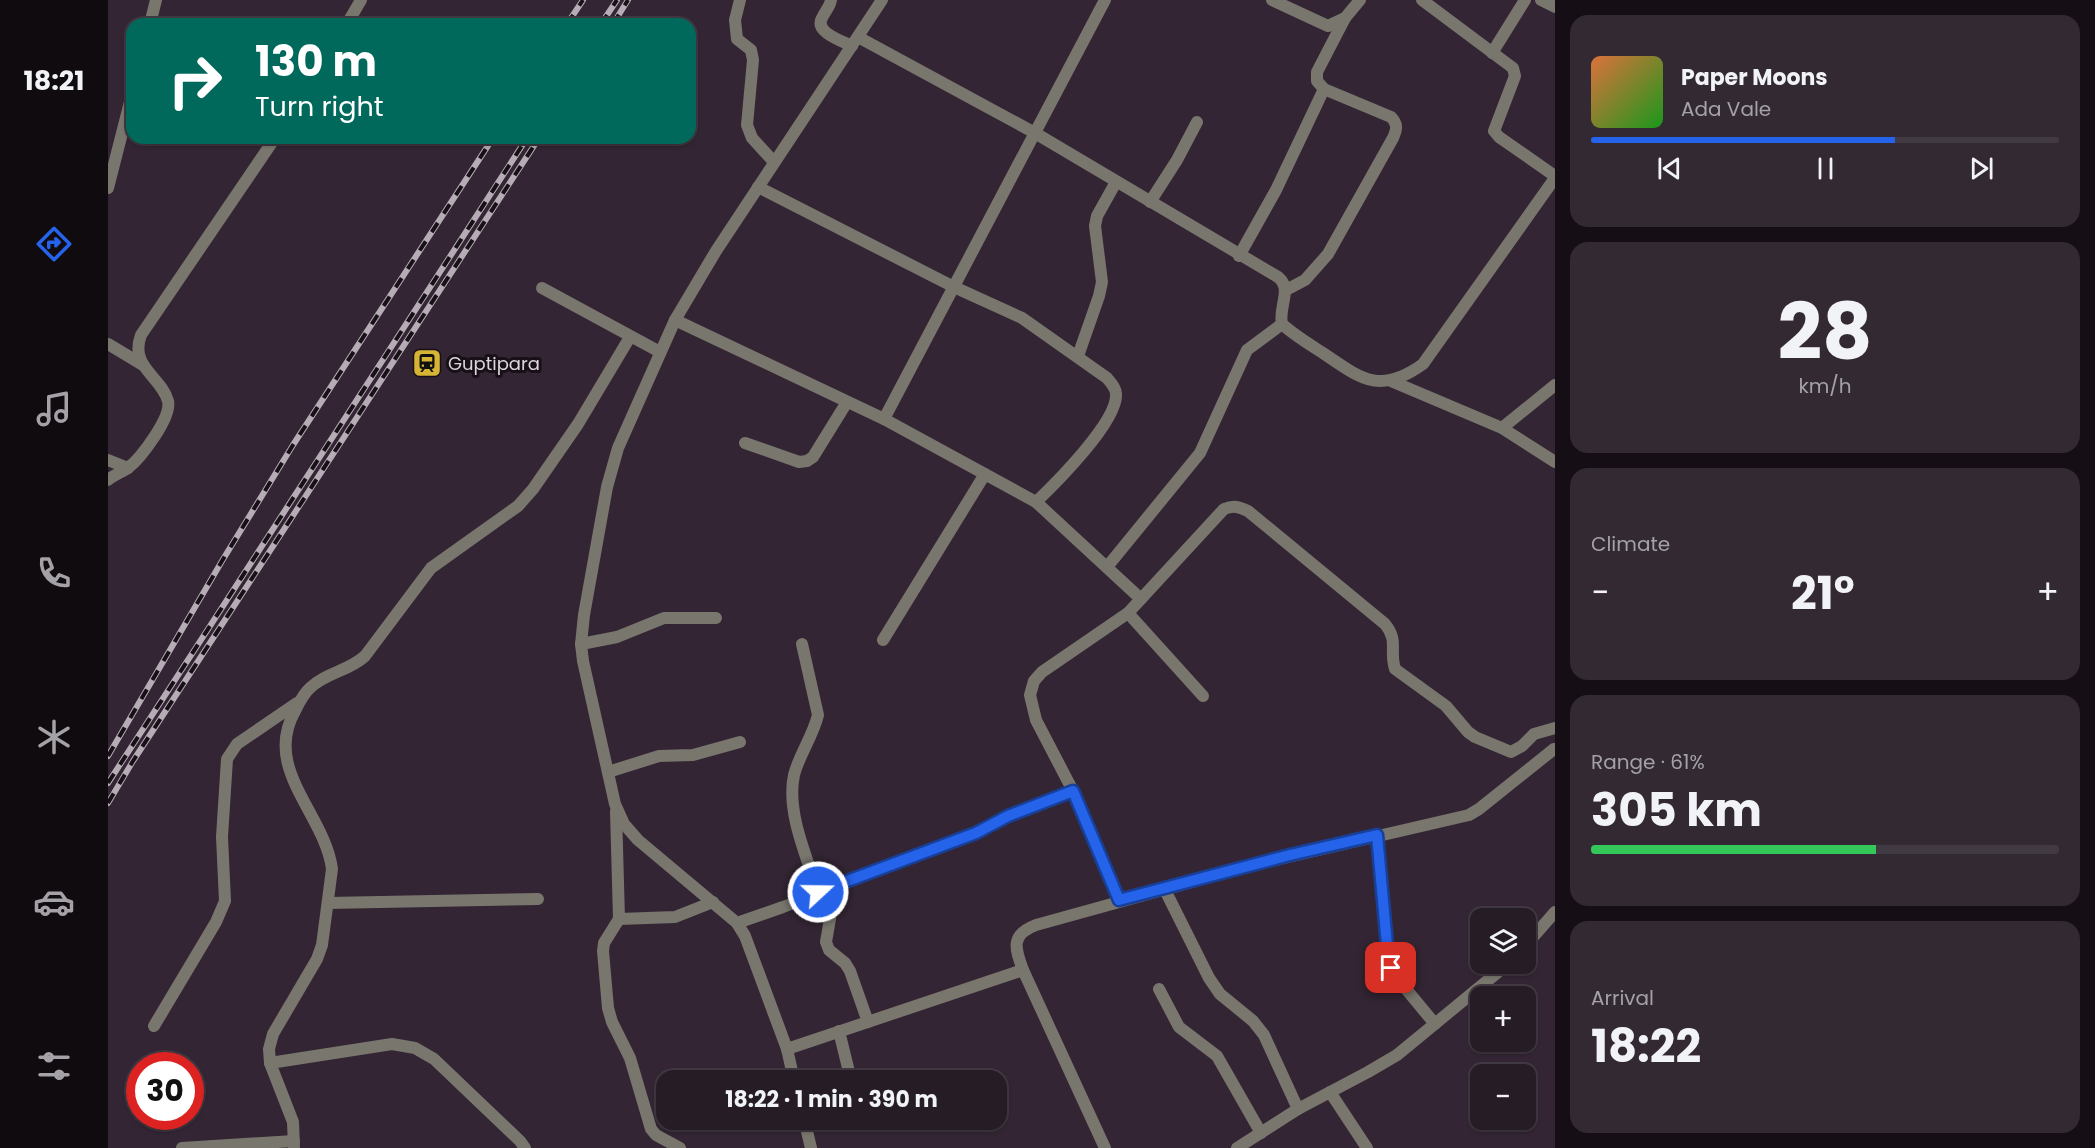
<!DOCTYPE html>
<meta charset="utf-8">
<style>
:root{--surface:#261c26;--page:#322932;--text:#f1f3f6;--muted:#a4a1a7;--line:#423a43;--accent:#2563eb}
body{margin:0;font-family:Poppins,sans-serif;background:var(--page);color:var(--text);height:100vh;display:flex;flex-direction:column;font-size:22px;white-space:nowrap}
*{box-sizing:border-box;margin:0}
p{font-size:20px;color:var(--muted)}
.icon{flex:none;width:33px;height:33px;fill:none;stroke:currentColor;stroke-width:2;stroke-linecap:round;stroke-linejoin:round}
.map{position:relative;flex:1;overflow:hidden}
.side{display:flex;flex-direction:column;gap:15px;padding:15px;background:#150f15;width:540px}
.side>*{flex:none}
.banner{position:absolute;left:18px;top:18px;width:570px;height:126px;border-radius:18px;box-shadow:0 2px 4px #0004,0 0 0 2px var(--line);background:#00695c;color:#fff;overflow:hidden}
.fabs{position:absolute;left:1362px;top:908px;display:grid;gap:12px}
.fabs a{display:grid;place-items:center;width:66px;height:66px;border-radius:12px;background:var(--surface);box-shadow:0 2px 4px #0004,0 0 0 2px var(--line);font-size:30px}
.speed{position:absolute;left:18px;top:1052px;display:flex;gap:12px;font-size:30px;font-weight:700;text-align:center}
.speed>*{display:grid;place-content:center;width:78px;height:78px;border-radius:50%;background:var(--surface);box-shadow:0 2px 4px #0004,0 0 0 2px var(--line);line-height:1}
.speed .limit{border:9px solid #d22;background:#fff;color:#111}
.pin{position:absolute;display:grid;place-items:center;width:51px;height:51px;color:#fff;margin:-26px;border-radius:12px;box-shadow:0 3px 9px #0006}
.me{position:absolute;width:66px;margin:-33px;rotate:69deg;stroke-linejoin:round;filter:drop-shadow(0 0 4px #0008)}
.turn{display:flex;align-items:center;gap:21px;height:126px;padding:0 30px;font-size:27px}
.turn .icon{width:78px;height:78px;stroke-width:2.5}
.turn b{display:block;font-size:42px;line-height:51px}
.big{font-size:45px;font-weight:700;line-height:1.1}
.side .card{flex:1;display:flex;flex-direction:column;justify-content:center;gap:9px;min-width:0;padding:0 21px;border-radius:18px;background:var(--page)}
.side .dial{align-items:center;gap:0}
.dial b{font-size:78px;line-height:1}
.song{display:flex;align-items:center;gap:18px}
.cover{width:72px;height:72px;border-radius:9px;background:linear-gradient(135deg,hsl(20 70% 55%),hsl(120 70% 35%))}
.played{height:6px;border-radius:3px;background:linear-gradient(90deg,var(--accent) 65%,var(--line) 65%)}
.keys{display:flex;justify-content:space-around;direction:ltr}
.heat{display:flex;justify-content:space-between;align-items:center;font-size:33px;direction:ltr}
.charge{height:9px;border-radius:4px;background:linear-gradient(90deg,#34c759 61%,var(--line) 0)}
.trip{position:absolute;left:548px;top:1070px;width:351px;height:60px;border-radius:18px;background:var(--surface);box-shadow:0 2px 4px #0004,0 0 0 2px var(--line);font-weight:700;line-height:60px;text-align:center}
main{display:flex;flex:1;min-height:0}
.tabs{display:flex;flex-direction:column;width:108px;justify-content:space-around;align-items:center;background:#0f0b0f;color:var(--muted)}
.tabs .icon{width:42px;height:42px}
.tabs .current{color:var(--accent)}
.tabs b{font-size:27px;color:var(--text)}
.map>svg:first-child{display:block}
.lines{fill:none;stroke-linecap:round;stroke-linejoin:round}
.street{stroke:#78766d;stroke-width:12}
.rail-casing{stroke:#b6acb6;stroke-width:6}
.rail{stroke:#171117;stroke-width:4;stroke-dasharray:11;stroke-linecap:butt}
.route-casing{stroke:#184099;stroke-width:15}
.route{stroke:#2563eb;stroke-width:10}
.labels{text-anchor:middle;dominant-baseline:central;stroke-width:6;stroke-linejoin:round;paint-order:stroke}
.poi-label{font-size:18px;fill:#ded5de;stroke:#171117;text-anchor:start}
</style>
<main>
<nav class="tabs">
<b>18:21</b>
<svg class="icon current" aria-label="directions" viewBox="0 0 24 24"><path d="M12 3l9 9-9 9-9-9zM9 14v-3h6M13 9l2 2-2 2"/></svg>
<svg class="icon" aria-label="music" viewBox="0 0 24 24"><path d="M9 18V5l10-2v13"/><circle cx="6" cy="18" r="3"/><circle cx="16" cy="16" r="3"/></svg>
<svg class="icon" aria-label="phone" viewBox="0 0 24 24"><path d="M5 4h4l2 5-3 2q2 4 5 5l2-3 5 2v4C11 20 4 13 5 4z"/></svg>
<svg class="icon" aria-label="climate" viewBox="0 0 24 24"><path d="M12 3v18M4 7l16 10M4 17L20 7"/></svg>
<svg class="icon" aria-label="car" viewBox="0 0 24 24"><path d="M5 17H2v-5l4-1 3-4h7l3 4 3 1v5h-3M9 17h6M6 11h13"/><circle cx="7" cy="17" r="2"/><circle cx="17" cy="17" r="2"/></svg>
<svg class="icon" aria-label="filters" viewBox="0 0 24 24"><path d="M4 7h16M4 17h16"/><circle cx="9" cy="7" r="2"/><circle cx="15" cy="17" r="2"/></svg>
</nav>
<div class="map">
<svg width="1447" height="1148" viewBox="0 0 1447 1148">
<rect width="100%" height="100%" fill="#332533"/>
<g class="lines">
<g class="street">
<path d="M632,0L627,20L629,39L643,50L645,60L639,125L644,138L666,162"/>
<path d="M723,0C722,7 717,11 714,18C706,32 734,41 744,46"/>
<path d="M1164,0L1220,26L1237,18L1252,0"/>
<path d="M1314,0L1405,68L1407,76L1386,131L1391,137L1447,176"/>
<path d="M1433,0L1447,7"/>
<path d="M42,24L48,0"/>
<path d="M239,24L253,0"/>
<path d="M750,37L927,133L1170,277C1185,289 1170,307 1174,324C1186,335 1201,344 1215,353C1253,379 1272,395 1315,364L1447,178"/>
<path d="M1384,53L1417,0"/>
<path d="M650,187L846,287L914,318L999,378C1003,383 1008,388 1008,394C1010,421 948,483 928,502"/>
<path d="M0,188L24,94"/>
<path d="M1042,202L1069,160L1089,122"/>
<path d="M1131,256L1168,190L1216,89"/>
<path d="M434,288L552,352"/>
<path d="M1178,290L1197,280L1220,254L1285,138C1289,129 1290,124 1283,117L1216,89L1209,81V72L1237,18"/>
<path d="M567,320L776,419L997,0"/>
<path d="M0,344L35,365"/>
<path d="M970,356L991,296L994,282L987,226L989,216L1008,182"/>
<path d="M1283,381L1394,428L1447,462"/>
<path d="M776,419L928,502L1033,599"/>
<path d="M1394,428L1447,385"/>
<path d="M637,443L691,462L699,461L705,457L739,402"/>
<path d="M0,460L20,468"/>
<path d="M0,480C6,475 14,472 20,468C33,458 64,417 60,401C53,376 21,367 33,335L167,138"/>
<path d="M999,567L1092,453L1139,350L1174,324"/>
<path d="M1020,613L1095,696"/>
<path d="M775,640L877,474"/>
<path d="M473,644L509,637L556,618H608"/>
<path d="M694,644L710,715C705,736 691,755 686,775C678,812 699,857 710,892"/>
<path d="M500,772L551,756L585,755L632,742"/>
<path d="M508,811L511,919L496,943L495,951L500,1008L504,1022L522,1058L543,1129L548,1135L572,1148"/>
<path d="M1269,835L1280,956L1288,977L1327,1024"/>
<path d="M1056,888L1101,978L1112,994L1145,1021L1156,1035L1190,1109"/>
<path d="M718,889L723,913L718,942L721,950L737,963L742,971L760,1022"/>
<path d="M1011,900L965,791L928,720L922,695L926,681L934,672L1020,613L1116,509C1126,505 1131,507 1140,511L1277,624C1291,641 1281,650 1287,669L1338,706L1360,732L1367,737L1403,752L1414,746L1426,734L1447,728"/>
<path d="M220,903L430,899"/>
<path d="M511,919L567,917L605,902"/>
<path d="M629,923L675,907L868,833L900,816L965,791"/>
<path d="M1418,945L1447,912"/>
<path d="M1051,989L1071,1027L1109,1056L1153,1133"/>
<path d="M46,1026L108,922L117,901L114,837L119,759L129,744L189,703"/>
<path d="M731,1031L743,1080"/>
<path d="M679,1049L915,970"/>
<path d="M162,1063L284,1044L307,1048L326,1059L412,1141L417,1148"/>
<path d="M686,1080L679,1049L637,936L629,923L530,840L516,824L507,804L475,661L473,644L476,615L499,487L510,448L567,320L608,251L774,0"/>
<path d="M1222,1092L1259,1148"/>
<path d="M696,1119L703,1148"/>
<path d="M74,1148L186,1141"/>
<path d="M186,1148L185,1122L162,1063L161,1049L165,1034L209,959L214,945L224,869C217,814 154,769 187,711C191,703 195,694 202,688C217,673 241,671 257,656L323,568L410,506L425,489L470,424L522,337"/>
<path d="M997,1148L915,970C907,948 902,935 928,925L1145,865L1361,815L1371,809L1446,749"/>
<path d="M1129,1148L1190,1109L1260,1072L1289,1055L1401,963"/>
</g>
<g class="rail-casing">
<g id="rail">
<path d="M459,24L475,0"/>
<path d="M493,24L509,0"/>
<path d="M505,24L520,0"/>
<path d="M0,756L114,561L185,445L385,138"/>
<path d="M0,783L419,138"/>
<path d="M0,803L25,761L431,138"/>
</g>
</g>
<use href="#rail" class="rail"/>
</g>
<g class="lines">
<g class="route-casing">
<path id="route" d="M710,892L868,833L900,816L965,791L1011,900L1182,855L1269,835L1280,956L1283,968"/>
</g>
<use href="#route" class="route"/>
</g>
<defs>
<g id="station-square" transform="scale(1.5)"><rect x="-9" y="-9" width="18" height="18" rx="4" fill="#d6b534" stroke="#171117"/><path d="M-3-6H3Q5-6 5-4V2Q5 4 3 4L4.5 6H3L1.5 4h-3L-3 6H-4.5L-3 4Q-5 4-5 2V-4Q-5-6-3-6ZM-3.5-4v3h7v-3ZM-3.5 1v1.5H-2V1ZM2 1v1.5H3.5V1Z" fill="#111"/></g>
</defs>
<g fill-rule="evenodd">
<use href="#station-square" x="319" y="363"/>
</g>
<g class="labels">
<g class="poi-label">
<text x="340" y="363">Guptipara</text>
</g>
</g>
</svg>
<div class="fabs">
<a><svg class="icon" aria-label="layers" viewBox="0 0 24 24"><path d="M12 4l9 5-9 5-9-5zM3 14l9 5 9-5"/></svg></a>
<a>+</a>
<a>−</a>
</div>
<div class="speed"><div class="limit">30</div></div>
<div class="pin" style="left:1283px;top:968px;background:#d93025"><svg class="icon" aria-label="arrive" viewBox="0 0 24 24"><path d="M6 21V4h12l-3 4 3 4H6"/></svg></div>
<svg class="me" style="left:710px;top:892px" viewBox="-20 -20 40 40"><circle r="17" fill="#2563eb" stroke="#fff" stroke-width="3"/><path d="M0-11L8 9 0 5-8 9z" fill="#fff"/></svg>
<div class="trip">18:22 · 1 min · 390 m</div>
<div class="banner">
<div class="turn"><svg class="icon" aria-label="right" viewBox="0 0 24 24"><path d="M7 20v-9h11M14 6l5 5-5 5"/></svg><div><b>130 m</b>Turn right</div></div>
</div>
</div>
<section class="side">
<div class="card">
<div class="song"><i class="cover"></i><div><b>Paper Moons</b><p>Ada Vale</p></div></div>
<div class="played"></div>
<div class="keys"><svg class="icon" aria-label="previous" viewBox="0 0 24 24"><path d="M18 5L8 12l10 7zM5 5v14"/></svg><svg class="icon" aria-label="pause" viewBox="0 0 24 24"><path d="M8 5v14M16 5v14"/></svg><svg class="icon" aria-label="next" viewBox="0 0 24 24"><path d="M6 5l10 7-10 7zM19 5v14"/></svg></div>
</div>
<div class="card dial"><b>28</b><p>km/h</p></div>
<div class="card"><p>Climate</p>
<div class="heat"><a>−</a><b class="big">21°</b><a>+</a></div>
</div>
<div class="card"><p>Range · 61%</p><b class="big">305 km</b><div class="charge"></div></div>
<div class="card"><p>Arrival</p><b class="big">18:22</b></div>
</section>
</main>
